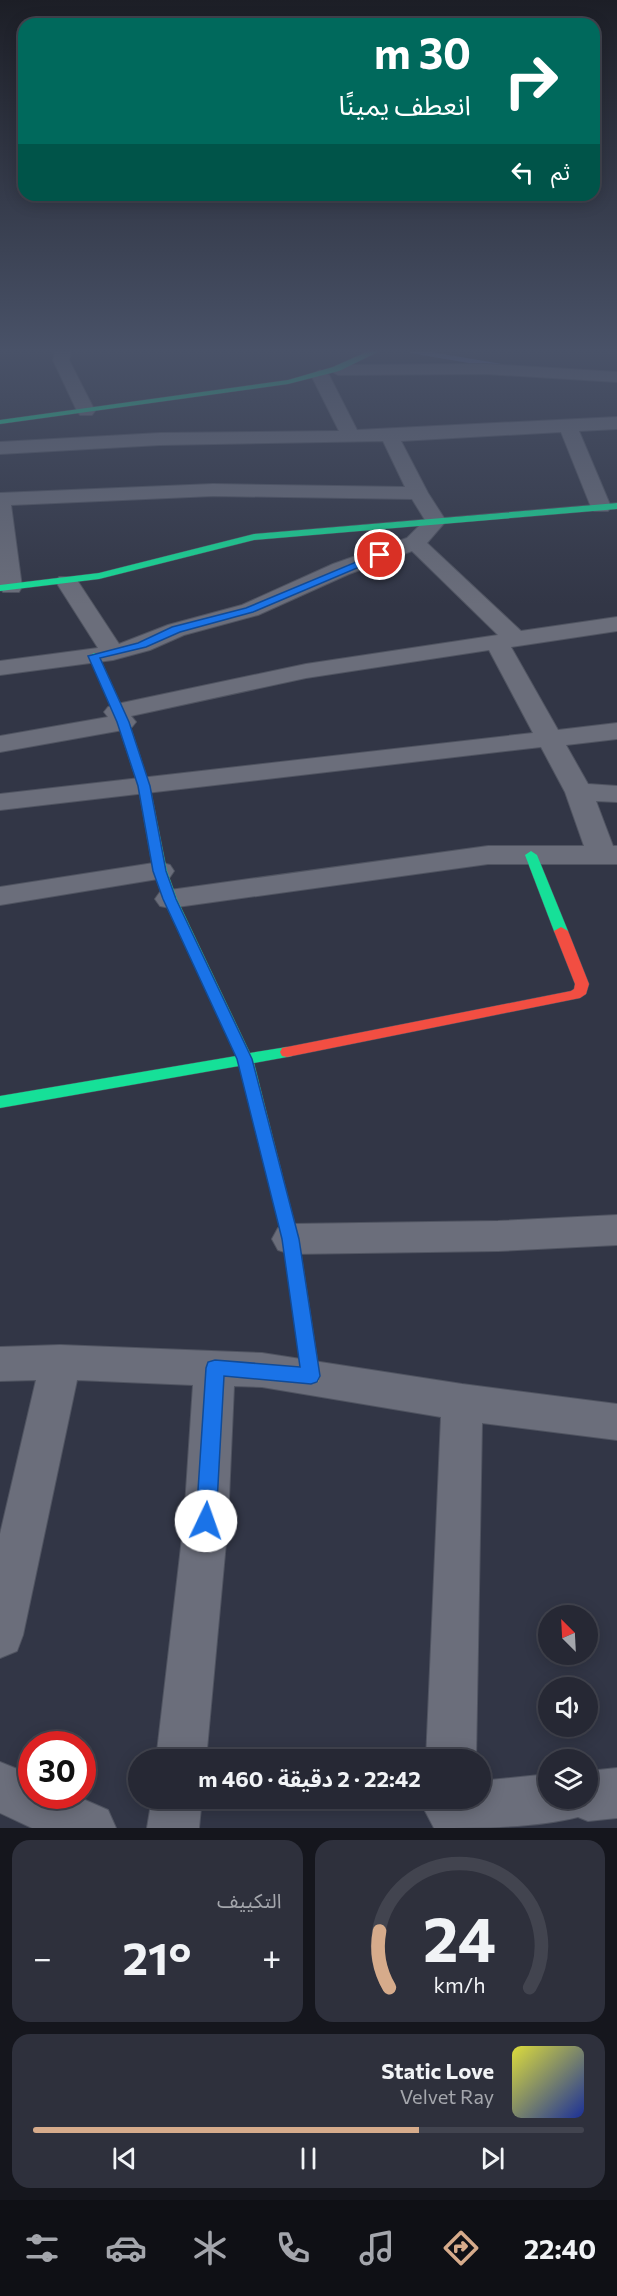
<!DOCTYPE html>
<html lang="ar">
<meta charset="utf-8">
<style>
:root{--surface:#262834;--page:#2e303c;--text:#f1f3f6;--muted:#a4a6ac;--line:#42444f;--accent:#d6ab8b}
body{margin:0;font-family:Commissioner,"Noto Sans Arabic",sans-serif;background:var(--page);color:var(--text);direction:rtl;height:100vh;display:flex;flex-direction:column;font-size:22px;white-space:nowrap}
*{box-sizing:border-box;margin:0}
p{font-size:20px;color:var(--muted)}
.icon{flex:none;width:33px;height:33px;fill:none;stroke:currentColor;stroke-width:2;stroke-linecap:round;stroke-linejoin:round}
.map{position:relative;height:1828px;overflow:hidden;direction:ltr}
.panel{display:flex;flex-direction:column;gap:12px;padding:12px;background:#15161d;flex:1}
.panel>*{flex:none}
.hud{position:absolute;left:18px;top:18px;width:582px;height:183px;border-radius:18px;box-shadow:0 3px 15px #0003,0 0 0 2px var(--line);direction:rtl;background:#00695c;color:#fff;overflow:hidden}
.needle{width:39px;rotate:336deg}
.controls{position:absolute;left:538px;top:1605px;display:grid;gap:12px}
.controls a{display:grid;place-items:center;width:60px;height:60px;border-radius:50%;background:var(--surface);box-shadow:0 3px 15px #0003,0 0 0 2px var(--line);font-size:30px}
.speed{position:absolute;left:18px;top:1731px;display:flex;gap:12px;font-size:30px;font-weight:700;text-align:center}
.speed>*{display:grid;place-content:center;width:78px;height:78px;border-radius:50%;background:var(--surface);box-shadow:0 3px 15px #0003,0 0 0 2px var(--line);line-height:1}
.speed .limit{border:9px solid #d22;background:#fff;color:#111}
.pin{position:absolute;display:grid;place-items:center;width:51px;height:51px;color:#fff;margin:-26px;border:3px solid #fff;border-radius:50%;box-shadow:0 2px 6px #0007}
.me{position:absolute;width:66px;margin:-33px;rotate:3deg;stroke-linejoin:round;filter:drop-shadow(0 0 4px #0008)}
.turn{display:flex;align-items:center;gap:21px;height:126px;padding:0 30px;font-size:27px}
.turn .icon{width:78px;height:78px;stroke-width:2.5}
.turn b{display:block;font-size:42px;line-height:51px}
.then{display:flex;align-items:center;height:57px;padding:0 30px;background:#0003;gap:12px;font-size:22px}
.big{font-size:45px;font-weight:700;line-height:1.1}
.panel .tile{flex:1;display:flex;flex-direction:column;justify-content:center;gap:9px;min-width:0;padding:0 21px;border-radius:18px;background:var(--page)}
.panel .dial{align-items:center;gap:0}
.dial svg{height:156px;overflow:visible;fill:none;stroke:var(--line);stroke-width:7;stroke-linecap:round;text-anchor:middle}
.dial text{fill:var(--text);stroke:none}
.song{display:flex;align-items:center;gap:18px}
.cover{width:72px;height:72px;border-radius:9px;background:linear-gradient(135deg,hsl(60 70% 55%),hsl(230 70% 35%))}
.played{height:6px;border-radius:3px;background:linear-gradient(90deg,var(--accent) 70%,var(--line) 70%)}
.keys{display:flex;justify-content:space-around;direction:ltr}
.heat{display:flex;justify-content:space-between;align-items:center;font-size:33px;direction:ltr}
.panel .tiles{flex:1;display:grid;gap:12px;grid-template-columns:1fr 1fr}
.tile:last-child{grid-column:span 2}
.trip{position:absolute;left:128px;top:1749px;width:363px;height:60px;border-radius:30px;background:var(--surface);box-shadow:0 3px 15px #0003,0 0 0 2px var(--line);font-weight:700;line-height:60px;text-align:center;direction:rtl}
.dock{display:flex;height:96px;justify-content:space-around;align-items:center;background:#0f1015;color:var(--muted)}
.dock .icon{width:42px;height:42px}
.dock .active{color:var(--accent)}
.dock b{font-size:27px;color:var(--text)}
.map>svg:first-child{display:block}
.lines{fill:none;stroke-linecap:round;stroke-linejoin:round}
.stream{stroke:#6073bc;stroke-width:4.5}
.street-casing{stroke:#505461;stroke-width:2}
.fast-casing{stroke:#505461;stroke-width:1}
.slow-casing{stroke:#505461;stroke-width:1}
.jam-casing{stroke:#505461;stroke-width:1}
.street{fill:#6b6e7b;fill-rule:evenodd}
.fast{fill:#16e098;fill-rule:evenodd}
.slow{fill:#ffcf43;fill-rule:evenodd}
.jam{fill:#f24e42;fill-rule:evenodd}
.route{fill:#1a73e8;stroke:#114b97;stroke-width:1.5}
</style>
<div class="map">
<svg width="617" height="1828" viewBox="0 0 617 1828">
<rect width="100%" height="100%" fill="#323646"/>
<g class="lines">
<path class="stream" d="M412,351L500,366"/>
<g class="street-casing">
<g id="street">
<path d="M56,349H72L69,360L95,411L92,415H80L77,411L53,360Z"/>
<path d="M486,364L617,372V382L486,374L338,375L329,370L338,365Z"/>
<path d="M320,370L329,375L357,430L617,417V429L579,431L611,507L608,511H594L591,507L561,432L401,441L428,493L446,521L427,543L521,631L617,617V631L511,647L558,730L617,723V739L566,745L588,784L617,786V802L596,801L613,846H617V864H488L170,908L160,906L155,899L160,892L170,890L488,846H584L565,792L541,747L0,810V794L533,733L489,650L306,678L131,716L136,722L132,727L123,730L0,752V736L108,717L104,712L108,707L117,704L306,664L498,635L412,551L349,574L258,615L184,635L150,650L113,660L0,675V661L98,648L56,582L59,577H75L119,644L168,625L242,605L333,564L407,538L425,520L412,499L213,496L11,505L22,587L19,592H3L0,587V493L213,484L405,487L383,441L160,445L0,454V442L160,433L339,431L311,375Z"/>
<path d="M160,862L170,865L174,871L170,877L0,905V887Z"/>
<path d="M617,1215V1245L498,1251L291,1254L278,1250L272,1239L278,1228L291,1224L498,1221Z"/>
<path d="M60,1345L262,1353L462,1384L617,1404V1440L482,1423L476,1760H426L441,1417L262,1387L234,1386L228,1521L206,1760H156L184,1521L193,1385L77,1380L23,1635L17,1651L0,1658V1534L36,1380L0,1381V1347Z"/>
<path d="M0,1762L32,1775V1796H76L108,1810L116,1828H32L0,1813Z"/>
<path d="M617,1768V1818L588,1821L578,1817C535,1828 480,1828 434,1828L424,1809L429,1798H480V1781L549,1774V1798H588V1771Z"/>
<path d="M152,1798H202L199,1828H147Z"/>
</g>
</g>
<g class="fast-casing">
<g id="fast">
<path d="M373,349H384L339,371L288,384L0,424V420L288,380L333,367Z"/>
<path d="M617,503V509L254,540L99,579L0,591V585L99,573L254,534Z"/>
<path d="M94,653L99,656L129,722L150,786L167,871L177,899L250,1053L287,1047L292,1048L294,1052L292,1056L287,1057L254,1063L290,1205L288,1210L282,1211L276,1210L274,1205L239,1066L0,1108V1096L236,1056L163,899L153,871L138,786L117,722L89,656Z"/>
<path d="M531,851L537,855L568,931L566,934H556L554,931L525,855Z"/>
</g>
</g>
<g class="slow-casing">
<path id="slow" d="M282,1199L288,1200L290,1205L299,1239L320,1376L318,1382L311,1384L304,1382L302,1376L283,1239L274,1205L276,1200Z"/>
</g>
<g class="jam-casing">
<path id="jam" d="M561,927L568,931L589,984L586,994L580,998L287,1057L282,1056L280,1052L282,1048L287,1047L571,991L574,989L575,984L554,931Z"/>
</g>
<use href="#street" class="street"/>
<use href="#fast" class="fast"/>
<use href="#slow" class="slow"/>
<use href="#jam" class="jam"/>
</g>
<linearGradient id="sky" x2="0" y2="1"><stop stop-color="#1c1e26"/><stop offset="0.58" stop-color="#495268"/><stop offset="1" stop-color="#495268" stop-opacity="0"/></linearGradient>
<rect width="617" height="605" fill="url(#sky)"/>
<path class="route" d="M380,552L384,555L383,557L253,612L180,632L146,647L100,658L129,722L150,786L166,871L176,899L252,1059L299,1239L320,1376L317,1382L311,1384L224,1376L216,1521L213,1527L206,1530L199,1527L196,1521L206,1368L208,1362L215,1360L300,1367L282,1239L237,1059L163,899L153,871L138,786L117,722L88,656L138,643L172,627L246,608Z"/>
</svg>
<div class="controls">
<a><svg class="needle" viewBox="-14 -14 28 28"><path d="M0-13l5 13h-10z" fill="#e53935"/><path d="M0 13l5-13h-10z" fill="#a4a6ac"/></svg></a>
<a><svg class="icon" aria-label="sound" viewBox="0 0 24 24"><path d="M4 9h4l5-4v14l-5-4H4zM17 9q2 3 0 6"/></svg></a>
<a><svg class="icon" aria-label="layers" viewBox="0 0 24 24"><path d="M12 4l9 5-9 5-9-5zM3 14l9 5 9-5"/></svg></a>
</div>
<div class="speed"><div class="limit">30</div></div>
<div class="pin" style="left:380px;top:555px;background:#d93025"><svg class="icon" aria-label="arrive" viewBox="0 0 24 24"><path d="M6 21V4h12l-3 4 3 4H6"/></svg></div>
<svg class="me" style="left:206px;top:1521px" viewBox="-20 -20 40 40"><circle r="19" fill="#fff"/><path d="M0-13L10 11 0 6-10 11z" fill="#1a73e8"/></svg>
<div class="trip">22:42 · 2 دقيقة · 460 m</div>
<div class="hud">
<div class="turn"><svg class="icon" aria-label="right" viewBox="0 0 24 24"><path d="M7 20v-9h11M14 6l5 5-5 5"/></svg><div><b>30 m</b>انعطف يمينًا</div></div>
<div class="then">ثم<svg class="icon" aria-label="left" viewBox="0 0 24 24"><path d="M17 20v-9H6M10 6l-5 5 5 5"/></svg></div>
</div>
</div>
<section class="panel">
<div class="tiles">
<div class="tile dial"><svg viewBox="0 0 100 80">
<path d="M14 69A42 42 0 1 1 86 69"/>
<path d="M14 69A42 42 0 0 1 9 40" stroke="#d6ab8b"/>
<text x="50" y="56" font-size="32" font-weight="700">24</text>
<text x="50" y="72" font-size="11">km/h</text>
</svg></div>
<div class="tile"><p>التكييف</p>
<div class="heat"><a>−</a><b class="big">21°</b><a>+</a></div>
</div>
<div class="tile">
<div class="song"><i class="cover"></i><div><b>Static Love</b><p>Velvet Ray</p></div></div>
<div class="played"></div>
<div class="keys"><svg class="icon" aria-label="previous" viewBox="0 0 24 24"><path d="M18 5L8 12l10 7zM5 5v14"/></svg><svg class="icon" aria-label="pause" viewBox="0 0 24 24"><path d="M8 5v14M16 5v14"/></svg><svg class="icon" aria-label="next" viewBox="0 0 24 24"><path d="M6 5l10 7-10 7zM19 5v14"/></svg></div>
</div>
</div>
</section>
<nav class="dock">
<b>22:40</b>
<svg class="icon active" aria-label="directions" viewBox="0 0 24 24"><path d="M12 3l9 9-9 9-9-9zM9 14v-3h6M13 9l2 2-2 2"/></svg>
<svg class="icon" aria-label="music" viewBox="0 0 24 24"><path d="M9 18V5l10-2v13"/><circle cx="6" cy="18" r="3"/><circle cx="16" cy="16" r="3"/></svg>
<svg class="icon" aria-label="phone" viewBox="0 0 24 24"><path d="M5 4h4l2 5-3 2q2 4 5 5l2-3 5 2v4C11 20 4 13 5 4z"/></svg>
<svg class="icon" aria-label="climate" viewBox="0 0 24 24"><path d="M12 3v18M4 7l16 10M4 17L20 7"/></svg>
<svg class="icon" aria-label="car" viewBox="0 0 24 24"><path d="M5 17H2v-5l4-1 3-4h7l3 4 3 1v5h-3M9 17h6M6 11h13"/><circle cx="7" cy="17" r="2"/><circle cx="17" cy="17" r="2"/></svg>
<svg class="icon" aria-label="filters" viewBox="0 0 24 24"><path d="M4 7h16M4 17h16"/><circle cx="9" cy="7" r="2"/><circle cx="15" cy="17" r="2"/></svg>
</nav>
